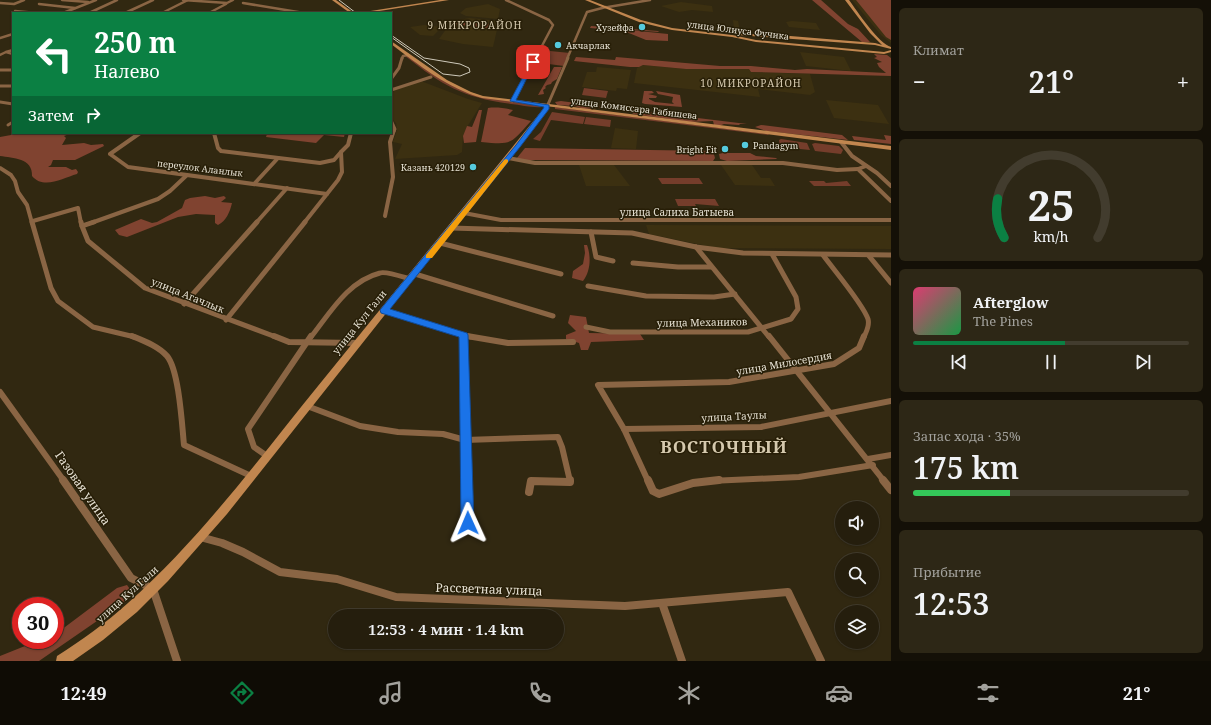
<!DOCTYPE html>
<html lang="ru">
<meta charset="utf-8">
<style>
:root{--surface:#251e0d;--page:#2d2716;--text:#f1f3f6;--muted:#a3a29d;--line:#423c2e;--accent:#0b8043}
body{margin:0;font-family:"Noto Serif",serif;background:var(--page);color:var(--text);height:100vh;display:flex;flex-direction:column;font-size:15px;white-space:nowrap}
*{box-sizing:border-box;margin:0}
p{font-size:13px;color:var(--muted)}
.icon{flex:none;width:22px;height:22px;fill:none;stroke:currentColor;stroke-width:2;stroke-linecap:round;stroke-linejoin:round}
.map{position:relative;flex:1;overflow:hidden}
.sheet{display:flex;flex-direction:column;gap:8px;padding:8px;background:#141007;width:320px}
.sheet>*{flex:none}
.top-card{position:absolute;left:12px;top:12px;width:380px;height:122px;border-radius:0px;box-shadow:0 1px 3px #0004,0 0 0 1px var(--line);background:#0b8043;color:#fff;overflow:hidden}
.tools{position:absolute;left:835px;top:501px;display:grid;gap:8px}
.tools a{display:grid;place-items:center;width:44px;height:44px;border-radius:50%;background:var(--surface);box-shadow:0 1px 3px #0004,0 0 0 1px var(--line);font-size:20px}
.speed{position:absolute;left:12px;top:597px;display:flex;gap:8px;font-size:20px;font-weight:700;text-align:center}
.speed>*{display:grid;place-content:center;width:52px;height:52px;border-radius:50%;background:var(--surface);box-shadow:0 1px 3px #0004,0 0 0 1px var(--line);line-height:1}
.speed .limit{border:6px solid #d22;background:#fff;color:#111}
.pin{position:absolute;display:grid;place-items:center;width:34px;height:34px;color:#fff;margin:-17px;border-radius:8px;box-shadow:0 2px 6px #0006}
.me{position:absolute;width:44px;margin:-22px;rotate:359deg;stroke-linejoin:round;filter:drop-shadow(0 0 3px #0008)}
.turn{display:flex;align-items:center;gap:14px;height:84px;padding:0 16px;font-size:18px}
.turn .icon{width:52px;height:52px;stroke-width:2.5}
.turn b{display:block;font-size:28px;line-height:34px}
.then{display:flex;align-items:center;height:38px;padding:0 16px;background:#0003;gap:8px;font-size:15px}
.big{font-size:30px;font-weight:600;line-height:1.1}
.sheet .card{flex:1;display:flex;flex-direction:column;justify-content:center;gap:6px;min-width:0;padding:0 14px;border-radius:6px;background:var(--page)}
.sheet .dial{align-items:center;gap:0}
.dial svg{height:104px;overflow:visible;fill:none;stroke:var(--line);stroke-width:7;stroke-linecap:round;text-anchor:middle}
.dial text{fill:var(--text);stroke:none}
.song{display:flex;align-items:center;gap:12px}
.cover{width:48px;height:48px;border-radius:6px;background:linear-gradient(135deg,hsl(340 70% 55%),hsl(140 70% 35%))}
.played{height:4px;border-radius:2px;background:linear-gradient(90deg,var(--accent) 55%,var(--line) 55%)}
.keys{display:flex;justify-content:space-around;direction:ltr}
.heat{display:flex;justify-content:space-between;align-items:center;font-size:22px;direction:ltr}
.charge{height:6px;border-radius:3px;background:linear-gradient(90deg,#34c759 35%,var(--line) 0)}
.trip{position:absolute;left:328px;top:609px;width:236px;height:40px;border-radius:20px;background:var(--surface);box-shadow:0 1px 3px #0004,0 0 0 1px var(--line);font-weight:600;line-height:40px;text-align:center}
.menu{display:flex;height:64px;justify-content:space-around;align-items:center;background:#0f0c05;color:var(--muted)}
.menu .icon{width:28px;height:28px}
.menu .selected{color:var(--accent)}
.menu b{font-size:18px;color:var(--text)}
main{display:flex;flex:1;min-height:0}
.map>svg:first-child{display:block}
.built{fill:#3c3011}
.green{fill:#753d2b}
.forest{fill:#804330}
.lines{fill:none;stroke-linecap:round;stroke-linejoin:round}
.street-far5{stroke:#8a6544;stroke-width:2.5}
.street-far4{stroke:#8a6544;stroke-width:3}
.street-far3{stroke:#8a6544;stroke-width:4}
.street-far2{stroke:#8a6544;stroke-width:5}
.street-far1{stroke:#8a6544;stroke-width:6}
.street{stroke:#8a6544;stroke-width:8}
.secondary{fill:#c1864f;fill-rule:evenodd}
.tram{stroke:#cfcabb;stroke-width:1}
.route{fill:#1a73e8;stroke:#114b97}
.slow{fill:#f59e0b}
.poi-dot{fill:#55cade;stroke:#271e07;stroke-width:1.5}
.labels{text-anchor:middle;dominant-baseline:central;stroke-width:3;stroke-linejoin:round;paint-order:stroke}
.far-poi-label{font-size:9px;fill:#e6e1d3;stroke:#271e07;text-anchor:end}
.far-street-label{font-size:9px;fill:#e6e1d3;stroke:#271e07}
.far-quarter-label{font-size:10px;letter-spacing:1px;fill:#d5c9ae;stroke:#271e07}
.street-label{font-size:10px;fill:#e6e1d3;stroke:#271e07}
.near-street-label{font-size:12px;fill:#e6e1d3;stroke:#271e07}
.near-district-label{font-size:17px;font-weight:bold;letter-spacing:1px;fill:#d5c9ae;stroke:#271e07}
</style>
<main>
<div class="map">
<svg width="891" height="661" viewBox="0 0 891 661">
<rect width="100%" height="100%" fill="#312811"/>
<g class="built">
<path d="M852,0H891V43L881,35Z"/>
<path d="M681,2L712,6L713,12L692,10L679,12L661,6Z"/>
<path d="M488,4L500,9L498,19L466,16L460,13L466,8Z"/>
<path d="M470,18L499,21L493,47L463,44L439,39L452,21Z"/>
<path d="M733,20L738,21L740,31L691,27V25L734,29Z"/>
<path d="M792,21L816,23L820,30L789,27L786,22Z"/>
<path d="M424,25L442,27L433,36L420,35L410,27Z"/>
<path d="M800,52L844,57L851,71L806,66Z"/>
<path d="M643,65L686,69H749L751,72L810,74L815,92L810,95L758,89L760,97L634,83L637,68Z"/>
<path d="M597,67L631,70L627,89L617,88L616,91L582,87L587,72H596Z"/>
<path d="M421,81L468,99L482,103L467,127L463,136L462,152L457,155L395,159L402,144L393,142L397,130L396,123L391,118L392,117L391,116V97L394,90Z"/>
<path d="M826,100L878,105L889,124L834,118Z"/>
<path d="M615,128L638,131L636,149L611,148Z"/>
<path d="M579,165H614L630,186H586Z"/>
<path d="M721,165H752L761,178H770L775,186L735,185Z"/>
<path d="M646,225L891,226V249L717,248L649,234Z"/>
</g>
<g class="green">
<path d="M463,21L491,24L495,26L486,28L454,24L457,22Z"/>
<path d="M540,50L570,53L564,66L533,62Z"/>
<path d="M405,56H408L455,87L484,97L540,105L542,107C532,108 521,105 511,104C461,97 444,86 405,56Z"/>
<path d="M584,88L608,91L606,98L582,95Z"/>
<path d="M555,107L768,134L769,135L555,109Z"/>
<path d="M552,112L585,117L583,124L551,120L540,141L533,139L541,132Z"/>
<path d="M586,117L611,120L610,127L584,124Z"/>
<path d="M781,139L807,143L810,150L780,147L779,140Z"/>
<path d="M815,143L839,146L843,150L841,154L815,151L812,144Z"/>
<path d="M658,178H699L703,184H662Z"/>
<path d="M809,181H824L826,183L847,181L851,186H814Z"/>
<path d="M675,199H715L719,206L695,204L696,206H678Z"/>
</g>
<g class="forest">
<path d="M812,0H821L848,24L858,29L870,42H862Z"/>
<path d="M856,0H891V40L886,37Z"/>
<path d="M591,26L658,31L659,32L619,29L668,34V41L646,40L624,31L590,28Z"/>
<path d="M874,54L887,55L891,58V76L751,72L749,69H686L643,65L639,67H630L574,61L576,57L615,60L616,57L720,66H751L795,70L807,69L886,73L879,67L877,63L882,62L874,58L877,57Z"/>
<path d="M554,67H562L557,79L552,82L551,84L547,85L545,87L546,88L543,90L544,94L538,95Z"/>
<path d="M644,91H652L654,93L648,94L657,96L656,98H649V99L655,102L674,104L672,102L673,97L658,94L656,91L680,95L682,107L645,104L642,103Z"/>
<path d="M561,101L621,109L620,110L597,108L584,109L575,106L557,105L555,102Z"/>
<path d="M488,108C496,107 504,108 513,110L508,115L531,121C510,144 513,145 481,142Z"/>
<path d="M479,110H482L476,142L464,143L463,136L467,126L472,127Z"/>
<path d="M632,110L747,124H740L739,125L724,124L719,126L714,125L713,121L690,122L634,114L628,111Z"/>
<path d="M761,125L842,135L848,140L766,131L755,127Z"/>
<path d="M22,133H72L64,136L66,138L62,145L84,143L91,145L103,144L104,146L75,160H53L51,165L48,167H66L72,170L76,169L78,172L77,174C63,178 44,190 32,176C33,158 13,158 0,156V137Z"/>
<path d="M255,133H345L344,137L324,135L316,143L266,137L267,134Z"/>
<path d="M884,135L891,136V144L854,140L852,136L886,140Z"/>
<path d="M525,148L713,151L715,158L713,161L521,160L517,158Z"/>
<path d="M723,153H750L756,156L776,158L777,159L727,161L720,159L719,154Z"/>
<path d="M205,196L215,198L224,196L226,198L221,202L232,203C230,212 226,221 218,225L215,223V215L196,214L178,217L127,237L119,235L115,230L141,219L152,223L157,222L182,208L185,200L190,198Z"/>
<path d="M584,245H587C591,256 591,271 583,281L572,278L573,271L583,264L585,253Z"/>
<path d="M570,315L586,317L589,333L640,334L644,340L591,342L588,350H581L579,343L566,339V335L576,331L568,323Z"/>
<path d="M127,585L132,592L126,601L39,661H0V656L40,640H55V632L65,627L117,588Z"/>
</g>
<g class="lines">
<g class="street-far5">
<path d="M62,0L88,2"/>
<path d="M183,0L227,3L233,0"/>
<path d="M506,0L549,20L553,25L535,59"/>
<path d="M0,3L14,4L24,0"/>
<path d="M243,3L304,13"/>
<path d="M39,4L75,8"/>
<path d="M608,7L650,0"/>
<path d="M15,11L37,13"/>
<path d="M63,13L96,0"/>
<path d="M89,13L117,0"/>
<path d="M125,13L153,0"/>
<path d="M162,13L188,0"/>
<path d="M209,13L226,4"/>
<path d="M0,38L13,34"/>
<path d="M13,50L6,52L13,54"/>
<path d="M0,55L6,52"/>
<path d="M402,59L403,56L408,55"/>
<path d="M567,59L587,12L606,7"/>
</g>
<g class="street-far4">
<path d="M0,70H13"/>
<path d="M391,79L399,68L402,58"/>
<path d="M0,86H13"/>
<path d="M391,90L431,77"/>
<path d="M512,101L535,58"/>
<path d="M0,102L13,104"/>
<path d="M546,109L568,58"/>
<path d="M391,120L395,129L394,131"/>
<path d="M8,125L13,122"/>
</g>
<g class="street-far3">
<path d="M140,133L110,154L128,167L327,194"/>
<path d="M214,133L218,148L221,151L320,163L334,160L341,152"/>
<path d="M841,142L852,156L877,173L891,186"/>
<path d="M508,158L535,163H783L837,170L858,169L866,166"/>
<path d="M0,168L11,175L15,181L18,192L27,205L32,223"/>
<path d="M859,170L891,201"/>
<path d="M255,183L278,158"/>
<path d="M464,213L501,220H891"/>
<path d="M385,216L393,177L390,142L394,130"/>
<path d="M33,221L78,208L81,223"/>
<path d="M91,223L158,199L170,191L187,175"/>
<path d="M256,223L287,188"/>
<path d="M304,223L338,180L342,172L341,152L348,145L351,133"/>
</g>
<g class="street-far2">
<path d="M32,222L51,288L58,301L93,327L135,337"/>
<path d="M81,222L82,226"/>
<path d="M94,222L82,226L88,241L145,288L276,337"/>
<path d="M451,228L632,233L696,247L743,253L891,255"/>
<path d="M591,232L596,257L613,261"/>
<path d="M440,243L561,274"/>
<path d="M696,247L769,337"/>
<path d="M823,255C834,270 863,304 868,319C870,326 866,332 864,337"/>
<path d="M869,256L891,283"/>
<path d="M633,263L678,267H711"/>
<path d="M415,274L553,316"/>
<path d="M588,286L646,296L714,297L735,294"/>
<path d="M184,304L257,222"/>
<path d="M384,311L471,337"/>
<path d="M226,320L305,222"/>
<path d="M586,327L610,332H748L791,319L798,309L796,297L772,254"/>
<path d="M463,335V337"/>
<path d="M311,337C330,313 348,281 380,273C386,271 403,277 410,279"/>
</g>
<g class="street-far1">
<path d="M132,336C144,341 158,346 167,356C179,370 182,425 184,445L251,476"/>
<path d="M274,336L289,342L358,343"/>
<path d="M463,336L467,481"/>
<path d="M467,336L508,343L573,342"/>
<path d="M769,336L884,481"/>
<path d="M0,392L64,481"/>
<path d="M307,406L360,426L398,432L443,434L465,440L558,437L562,447L570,481"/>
<path d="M624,429L761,427L891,401"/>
<path d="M267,456L254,447L248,429L311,336"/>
<path d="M868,459L891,455"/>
<path d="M531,481H536"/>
<path d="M648,481L624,429L598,385L729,382L834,364L859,348L864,336"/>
<path d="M710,481L799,477L873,465"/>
</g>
<g class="street">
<path d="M63,480L131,578L153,589L177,661"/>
<path d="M467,480L468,523"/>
<path d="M648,480L653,491L659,494L693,483L719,480"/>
<path d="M883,480L891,490"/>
<path d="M529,492L531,481L570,482V480"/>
<path d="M200,537L222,543L243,552L280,572L337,579L396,597L625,606L788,592L821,661"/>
<path d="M662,603L682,661"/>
</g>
<g class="secondary">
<path d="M332,0H336L354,13H350Z"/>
<path d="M440,0H449L367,13H358Z"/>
<path d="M585,0H590L641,20L672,28L732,35L756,40L884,52L891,50V52L884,54L756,42L732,37L672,30L639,22Z"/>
<path d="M845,0H849C857,11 879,44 891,47V49L875,45L738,35L740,34H766L875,43L882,45L870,33Z"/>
<path d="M391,41L447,80L471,92L483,96L891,146V150L482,98C447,88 419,65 391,44Z"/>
<path d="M544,108L548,109L227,514L168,581L137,612L103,640L73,661H56L57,656C82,640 106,623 128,603C200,539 258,460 318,386C393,293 469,201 544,108Z"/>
</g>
<g class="tram">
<path d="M339,0L356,13"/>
<path d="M391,35L424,58L460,64L469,68L470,72L460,76L443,74L391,37"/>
</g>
</g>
<path class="route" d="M533,61L535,62L516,100L549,105V109L520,147L390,309L467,333L468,335L474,523L472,527L468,529L463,527L461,523L459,337L381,313L380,310L516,145L543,109L544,107L510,101L531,62Z"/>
<path class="slow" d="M506,159L508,160V162L432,258H426V255L504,160Z"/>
<g class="poi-dot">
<circle cx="642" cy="27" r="4"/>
<circle cx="558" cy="45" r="4"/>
<circle cx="745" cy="145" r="4"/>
<circle cx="725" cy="149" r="4"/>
<circle cx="473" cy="167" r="4"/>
</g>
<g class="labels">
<g class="far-poi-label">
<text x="634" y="27">Хузейфа</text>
<text x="566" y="45" text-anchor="start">Акчарлак</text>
<text x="753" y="145" text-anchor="start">Pandagym</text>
<text x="717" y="149">Bright Fit</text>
<text x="465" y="167">Казань 420129</text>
</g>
<g class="far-street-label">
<text transform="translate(738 30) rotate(7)">улица Юлиуса Фучика</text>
<text transform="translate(634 108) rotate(7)">улица Комиссара Габишева</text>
<text transform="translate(200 168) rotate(7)">переулок Аланлык</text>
</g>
<g class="far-quarter-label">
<text x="475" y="25">9 МИКРОРАЙОН</text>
<text x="751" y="83">10 МИКРОРАЙОН</text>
</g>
<g class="street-label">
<text x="677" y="212">улица Салиха Батыева</text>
<text transform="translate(188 295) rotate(22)">улица Агачлык</text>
<text transform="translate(359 322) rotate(-51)">улица Кул Гали</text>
<text transform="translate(702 322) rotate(-1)">улица Механиков</text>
<text transform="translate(784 363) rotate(-10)">улица Милосердия</text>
<text transform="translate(734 416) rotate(-3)">улица Таулы</text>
<text transform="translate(127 594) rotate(-42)">улица Кул Гали</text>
</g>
<g class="near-street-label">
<text transform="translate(83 488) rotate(55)">Газовая улица</text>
<text transform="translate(489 589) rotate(2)">Рассветная улица</text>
</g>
<g class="near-district-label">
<text x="724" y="446">ВОСТОЧНЫЙ</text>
</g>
</g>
</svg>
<div class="tools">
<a><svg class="icon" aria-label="sound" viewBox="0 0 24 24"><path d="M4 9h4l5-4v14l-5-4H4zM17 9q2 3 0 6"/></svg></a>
<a><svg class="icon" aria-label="search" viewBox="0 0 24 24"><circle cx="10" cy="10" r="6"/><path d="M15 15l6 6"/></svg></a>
<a><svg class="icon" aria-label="layers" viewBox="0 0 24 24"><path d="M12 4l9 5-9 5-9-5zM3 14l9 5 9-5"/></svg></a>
</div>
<div class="speed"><div class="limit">30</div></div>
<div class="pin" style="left:533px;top:62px;background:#d93025"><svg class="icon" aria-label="arrive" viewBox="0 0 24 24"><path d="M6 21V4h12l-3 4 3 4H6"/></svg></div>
<svg class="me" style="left:468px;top:523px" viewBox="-20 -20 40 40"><path d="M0-17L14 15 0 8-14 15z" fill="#1a73e8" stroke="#fff" stroke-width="4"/></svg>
<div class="trip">12:53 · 4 мин · 1.4 km</div>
<div class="top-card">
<div class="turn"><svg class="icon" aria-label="left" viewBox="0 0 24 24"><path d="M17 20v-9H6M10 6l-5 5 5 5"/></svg><div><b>250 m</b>Налево</div></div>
<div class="then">Затем<svg class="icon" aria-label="right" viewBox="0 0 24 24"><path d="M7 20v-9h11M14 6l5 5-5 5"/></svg></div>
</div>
</div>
<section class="sheet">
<div class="card"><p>Климат</p>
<div class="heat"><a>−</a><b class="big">21°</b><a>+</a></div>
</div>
<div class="card dial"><svg viewBox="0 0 100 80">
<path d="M14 69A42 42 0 1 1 86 69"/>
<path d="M14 69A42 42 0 0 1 9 39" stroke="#0b8043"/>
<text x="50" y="56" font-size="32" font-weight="700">25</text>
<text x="50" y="72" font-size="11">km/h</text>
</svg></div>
<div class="card">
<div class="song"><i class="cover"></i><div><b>Afterglow</b><p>The Pines</p></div></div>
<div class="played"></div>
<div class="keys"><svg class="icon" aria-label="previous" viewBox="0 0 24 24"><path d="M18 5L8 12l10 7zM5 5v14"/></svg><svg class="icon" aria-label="pause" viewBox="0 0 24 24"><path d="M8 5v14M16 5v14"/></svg><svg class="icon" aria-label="next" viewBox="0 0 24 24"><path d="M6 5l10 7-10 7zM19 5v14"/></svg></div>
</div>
<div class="card"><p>Запас хода · 35%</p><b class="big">175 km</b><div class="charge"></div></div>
<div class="card"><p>Прибытие</p><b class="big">12:53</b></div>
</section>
</main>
<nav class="menu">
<b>12:49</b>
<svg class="icon selected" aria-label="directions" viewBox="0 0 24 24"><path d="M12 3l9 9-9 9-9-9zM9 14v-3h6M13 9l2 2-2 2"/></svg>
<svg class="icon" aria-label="music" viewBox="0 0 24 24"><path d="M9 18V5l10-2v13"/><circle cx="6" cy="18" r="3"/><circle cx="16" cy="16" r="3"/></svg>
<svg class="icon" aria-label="phone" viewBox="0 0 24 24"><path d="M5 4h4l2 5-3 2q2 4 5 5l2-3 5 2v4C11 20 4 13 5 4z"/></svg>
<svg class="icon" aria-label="climate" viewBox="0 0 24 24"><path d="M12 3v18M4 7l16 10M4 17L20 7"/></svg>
<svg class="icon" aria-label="car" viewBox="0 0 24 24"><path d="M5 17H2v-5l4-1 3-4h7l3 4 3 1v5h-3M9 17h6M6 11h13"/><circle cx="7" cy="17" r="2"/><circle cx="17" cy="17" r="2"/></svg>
<svg class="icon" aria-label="filters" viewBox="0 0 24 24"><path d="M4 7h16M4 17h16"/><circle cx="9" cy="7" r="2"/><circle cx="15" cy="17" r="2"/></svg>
<b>21°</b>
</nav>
